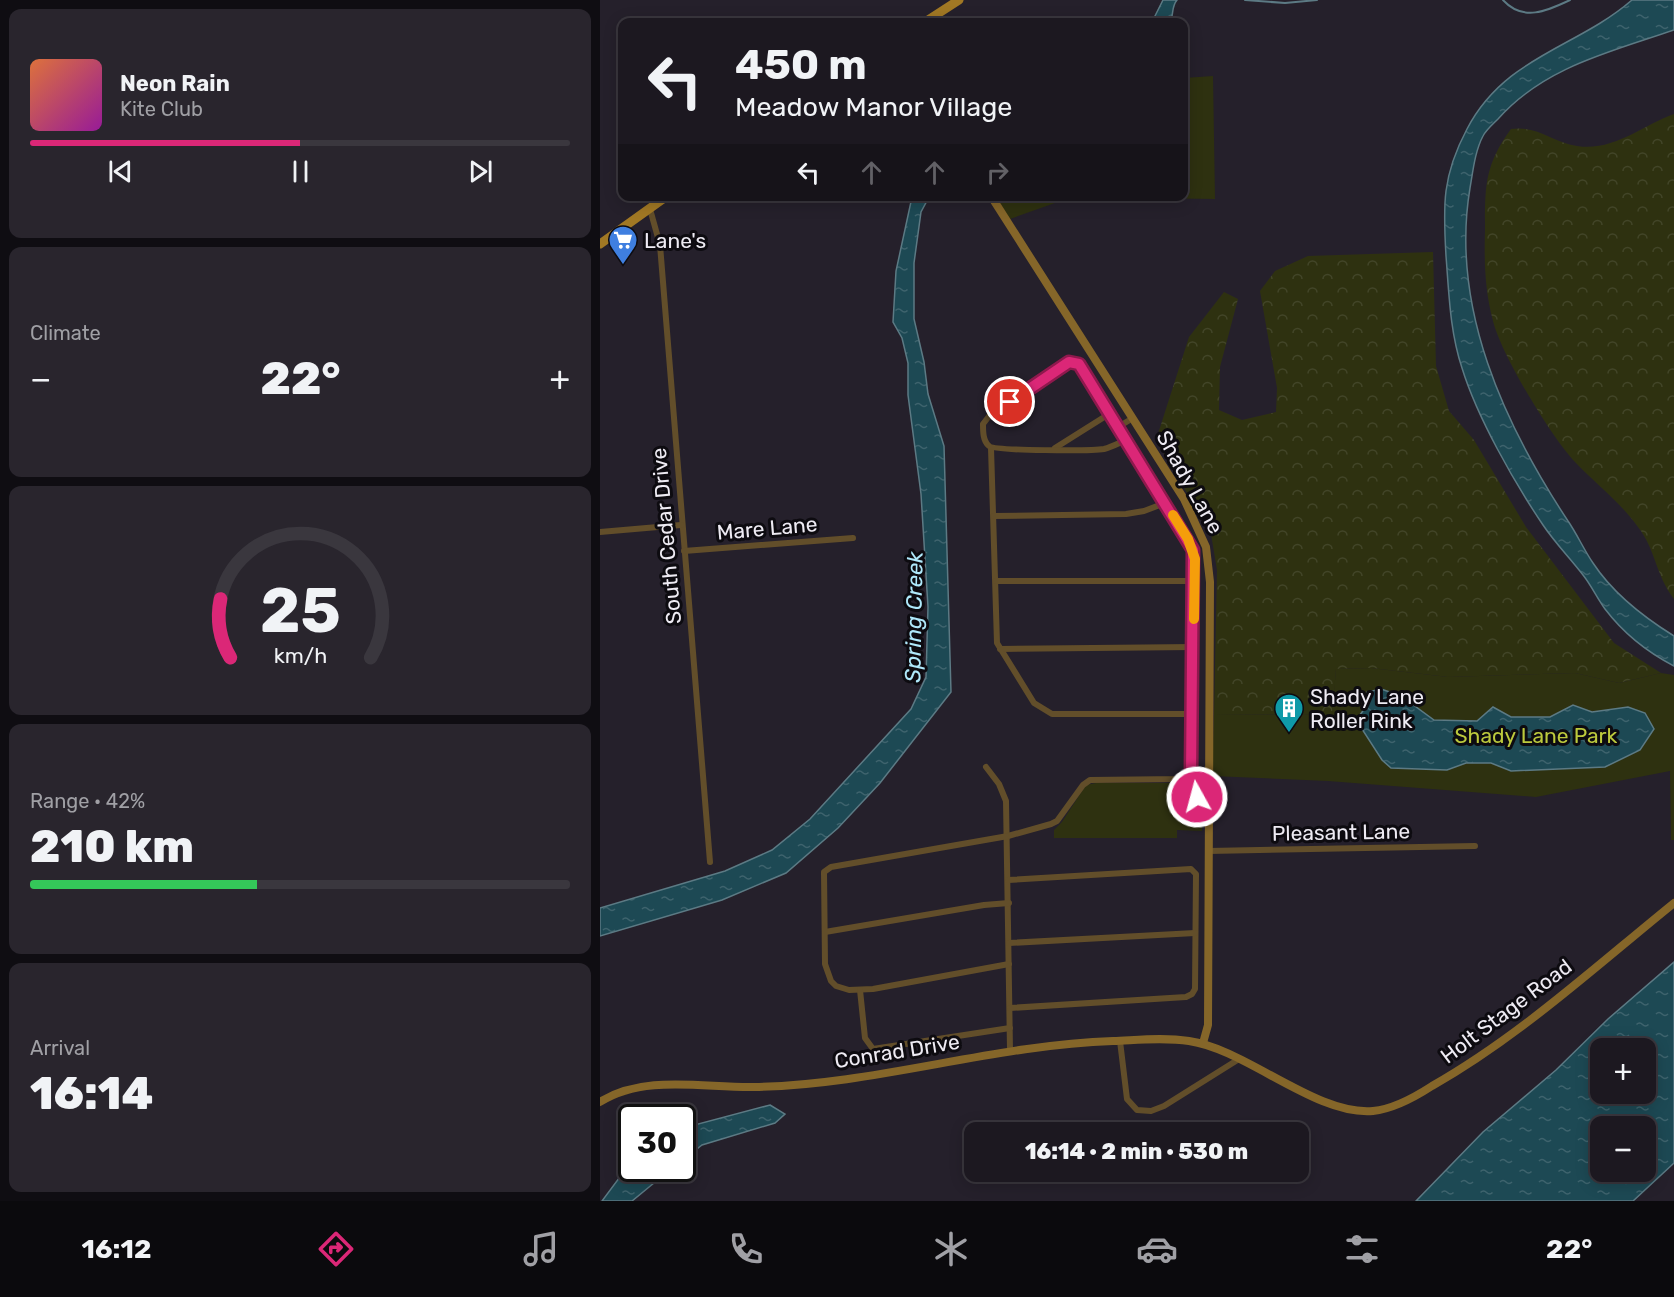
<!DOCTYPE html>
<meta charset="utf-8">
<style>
:root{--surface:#1c1820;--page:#29252d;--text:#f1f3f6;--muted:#a0a0a5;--line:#3a373e;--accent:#db2777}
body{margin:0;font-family:Rubik,sans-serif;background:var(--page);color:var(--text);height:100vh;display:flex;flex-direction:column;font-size:22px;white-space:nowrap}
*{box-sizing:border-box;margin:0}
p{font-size:20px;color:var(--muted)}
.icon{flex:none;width:33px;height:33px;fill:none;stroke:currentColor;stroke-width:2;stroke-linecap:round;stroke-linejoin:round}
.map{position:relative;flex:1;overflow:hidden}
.details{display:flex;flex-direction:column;gap:9px;padding:9px;background:#0f0d12;width:600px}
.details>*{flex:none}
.banner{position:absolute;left:18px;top:18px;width:570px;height:183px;border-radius:12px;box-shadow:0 3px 15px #0003,0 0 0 2px var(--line);background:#1c1820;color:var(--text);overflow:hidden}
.tools{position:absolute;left:990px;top:1038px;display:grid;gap:12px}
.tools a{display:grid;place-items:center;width:66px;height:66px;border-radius:12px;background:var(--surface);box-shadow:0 3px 15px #0003,0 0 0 2px var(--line);font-size:30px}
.speed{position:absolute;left:18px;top:1104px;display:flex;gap:12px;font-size:30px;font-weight:700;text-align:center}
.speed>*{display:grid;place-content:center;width:78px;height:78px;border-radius:50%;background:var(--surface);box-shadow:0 3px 15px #0003,0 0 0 2px var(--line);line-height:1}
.speed .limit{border:3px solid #111;border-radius:9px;background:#fff;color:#111}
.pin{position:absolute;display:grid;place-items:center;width:51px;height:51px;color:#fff;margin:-26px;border:3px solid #fff;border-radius:50%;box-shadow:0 2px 6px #0007}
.me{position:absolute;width:66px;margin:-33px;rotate:353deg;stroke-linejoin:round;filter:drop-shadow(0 0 4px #0008)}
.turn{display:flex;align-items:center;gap:21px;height:126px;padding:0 18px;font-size:27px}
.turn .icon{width:78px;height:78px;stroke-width:2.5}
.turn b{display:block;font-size:42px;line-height:51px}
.lanes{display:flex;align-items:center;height:57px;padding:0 18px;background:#0003;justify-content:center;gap:30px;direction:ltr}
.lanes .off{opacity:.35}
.big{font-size:45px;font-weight:800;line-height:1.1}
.details .tile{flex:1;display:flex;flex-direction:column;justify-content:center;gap:9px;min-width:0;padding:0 21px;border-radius:12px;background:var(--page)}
.details .dial{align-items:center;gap:0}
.dial svg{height:156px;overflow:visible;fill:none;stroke:var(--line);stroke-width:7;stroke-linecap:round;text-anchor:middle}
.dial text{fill:var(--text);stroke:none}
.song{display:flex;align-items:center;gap:18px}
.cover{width:72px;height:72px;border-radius:9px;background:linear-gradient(135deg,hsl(20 70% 55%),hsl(300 70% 35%))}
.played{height:6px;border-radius:3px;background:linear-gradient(90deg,var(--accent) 50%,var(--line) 50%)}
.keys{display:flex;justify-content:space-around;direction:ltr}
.heat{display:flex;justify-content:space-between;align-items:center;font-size:33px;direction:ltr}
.charge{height:9px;border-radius:4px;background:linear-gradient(90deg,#34c759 42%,var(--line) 0)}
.trip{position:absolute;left:364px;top:1122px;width:345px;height:60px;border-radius:12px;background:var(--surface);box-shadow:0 3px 15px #0003,0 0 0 2px var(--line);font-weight:800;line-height:60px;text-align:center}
.tabs{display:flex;height:96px;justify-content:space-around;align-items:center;background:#0b0a0d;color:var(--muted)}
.tabs .icon{width:42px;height:42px}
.tabs .on{color:var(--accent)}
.tabs b{font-size:27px;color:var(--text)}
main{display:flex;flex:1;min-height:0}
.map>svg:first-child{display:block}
.forest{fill:url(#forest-crowns)}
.park{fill:#2e3110}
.water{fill:url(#water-ripples);stroke:#5c7a84;stroke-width:1.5;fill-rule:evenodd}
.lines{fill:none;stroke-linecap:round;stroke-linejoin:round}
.stream{stroke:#5c7a84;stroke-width:2}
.street{stroke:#624e2a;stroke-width:6}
.secondary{stroke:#856629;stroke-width:8}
.primary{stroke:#a17824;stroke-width:9}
.route-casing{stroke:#8e194d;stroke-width:15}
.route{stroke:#db2777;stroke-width:10}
.slow{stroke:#f59e0b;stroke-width:10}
.labels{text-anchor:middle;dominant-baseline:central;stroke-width:6;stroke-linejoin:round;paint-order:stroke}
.poi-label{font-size:21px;fill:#eeebf3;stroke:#0d0b10;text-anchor:start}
.street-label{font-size:21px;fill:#eeebf3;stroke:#0d0b10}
.park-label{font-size:21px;fill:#bcc93d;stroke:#0d0b10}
.water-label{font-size:22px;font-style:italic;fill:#afe9fb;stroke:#0d0b10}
</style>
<main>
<section class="details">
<div class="tile">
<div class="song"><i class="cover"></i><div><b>Neon Rain</b><p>Kite Club</p></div></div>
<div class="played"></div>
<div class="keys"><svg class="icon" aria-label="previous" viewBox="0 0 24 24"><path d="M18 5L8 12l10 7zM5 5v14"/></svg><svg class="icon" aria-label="pause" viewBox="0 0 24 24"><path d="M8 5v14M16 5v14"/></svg><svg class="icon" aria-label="next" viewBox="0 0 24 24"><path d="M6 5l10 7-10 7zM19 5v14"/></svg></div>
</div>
<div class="tile"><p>Climate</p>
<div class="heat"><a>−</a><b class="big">22°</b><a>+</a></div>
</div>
<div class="tile dial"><svg viewBox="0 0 100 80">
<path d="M14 69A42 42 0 1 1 86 69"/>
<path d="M14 69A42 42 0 0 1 9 39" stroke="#db2777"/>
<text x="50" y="56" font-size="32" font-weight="700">25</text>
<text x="50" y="72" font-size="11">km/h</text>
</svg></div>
<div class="tile"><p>Range · 42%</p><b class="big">210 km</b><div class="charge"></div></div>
<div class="tile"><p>Arrival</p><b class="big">16:14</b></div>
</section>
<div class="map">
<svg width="1074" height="1201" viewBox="0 0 1074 1201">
<defs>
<pattern id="forest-crowns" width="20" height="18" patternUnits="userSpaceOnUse" patternTransform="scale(1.5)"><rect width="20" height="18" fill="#2e3110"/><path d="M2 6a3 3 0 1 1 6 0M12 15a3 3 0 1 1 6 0" fill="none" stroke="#424528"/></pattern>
<pattern id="water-ripples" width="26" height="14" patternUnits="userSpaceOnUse" patternTransform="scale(1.5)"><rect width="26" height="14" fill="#1d4954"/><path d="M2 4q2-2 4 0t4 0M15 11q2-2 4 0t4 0" fill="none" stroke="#3e636d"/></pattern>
</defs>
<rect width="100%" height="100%" fill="#25202b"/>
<g class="forest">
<path d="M1074,114V599C1055,574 1056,550 1038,527C1020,502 996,484 975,462C951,437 901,354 893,321C885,291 884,262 885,231C885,187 884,166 911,129C937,125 952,142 977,146C1013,152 1043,125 1074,114Z"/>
<path d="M833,252L836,366L849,411L874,440L926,527L1014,643L1061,673L1019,683L975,673L848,677L771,668L736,669L733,714L614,715L617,570L611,534L556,440L589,337L624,292L638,299L620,367L619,410L642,420L676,412L677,388L660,291L675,271L708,256Z"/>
</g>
<g class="park">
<path d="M613,76L615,199L472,197L410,219L396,197L584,196V78Z"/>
<path d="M771,668L848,677L975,673L1019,683L1061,673L1074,675V840H1071L1070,771L936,797L728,781L612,776L614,715L732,714L736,669Z"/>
<path d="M496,783H585L589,788L590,801L602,803V831L577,830V838H454V830L462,822L486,785Z"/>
</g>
<g class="water">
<path d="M563,0H577C571,7 574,15 570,22H552Z"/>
<path d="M1032,0H1074V30C1010,52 944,67 898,119C893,124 886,130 883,136C875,151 873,171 870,188C850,307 904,424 968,521C977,534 984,550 993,563C1012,592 1045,618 1074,636V666C1047,652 1024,634 1005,609C997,598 991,585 983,575C970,558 955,543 943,525C914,482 877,417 862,368C850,332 849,294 846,256C843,205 842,176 867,129C905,56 977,48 1032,0Z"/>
<path d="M312,197H329L321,212L314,263V319L324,362L328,394L344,446L351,692L280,783L238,828L186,873L122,900L0,936V908L125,871L172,850L210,819L311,709L326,677L328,607L321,494L308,395V363L302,338L293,322L296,271Z"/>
<path d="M781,689L801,696L834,720L877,721L893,707L911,717H950L973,705L992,712L1028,707L1045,713L1054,729L1040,750L1005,767L911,771L891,763H866L847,770L791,768L782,760L762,729L760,715L767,705V692Z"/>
<path d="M1074,962V1163L1033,1201H816L883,1132L956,1070L1008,1019ZM1046,1048V1094H1000V1048ZM1046,1126V1172H1000V1126Z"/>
<path d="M170,1105L185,1114L175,1123L102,1145L83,1160V1128Z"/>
<path d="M31,1162L32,1168L71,1169L32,1201H2Z"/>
</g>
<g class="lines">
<g class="stream">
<path d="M645,0L685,3L717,0"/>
<path d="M903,0C923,22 947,11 970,0"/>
</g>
<g class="street">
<path d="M50,209L60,245L110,862"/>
<path d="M518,427L533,418"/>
<path d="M391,448L397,643L434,703L452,714H594"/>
<path d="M455,448L509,414"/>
<path d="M394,516L526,514L544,511L565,503"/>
<path d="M0,532L81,525"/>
<path d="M84,551L253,538"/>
<path d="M396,581H595"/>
<path d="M400,649L594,647"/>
<path d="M386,767L399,784L406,801L410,1050"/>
<path d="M591,775L594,795L607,799"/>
<path d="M608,851L875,846"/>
<path d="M408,880L591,869L596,874L595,989L592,994L586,997L410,1008"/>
<path d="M225,932L384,905L409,903"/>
<path d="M409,943L595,933"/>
<path d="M409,964L273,989L249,990L236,986L231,981L225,964L224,872L231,867L408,836L451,824L457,821L483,785L490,780L579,779L591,775L595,559L588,539L479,364L469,362L390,415L383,424C383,432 383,441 389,446C394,451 493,451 504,449C512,447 519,443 526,440"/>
<path d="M260,990L265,1038L273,1049L410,1028"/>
<path d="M520,1041L527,1099L537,1110L551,1111L564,1106L639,1059"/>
</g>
<g class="secondary">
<path d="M391,196L584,499L606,547L610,582L608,1025L603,1043"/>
<path d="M0,1102C44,1074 104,1088 154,1087C275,1085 392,1045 513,1041C538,1040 564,1037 589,1041C646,1049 716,1116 773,1111C794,1109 815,1097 832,1086C920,1036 996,966 1074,903"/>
</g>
<g class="primary">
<path d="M325,22L359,0"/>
<path d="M0,244L67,196"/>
</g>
</g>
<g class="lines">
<g class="route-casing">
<path id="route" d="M410,402L469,362L479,364L593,550L591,775L592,789L597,797"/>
</g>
<use href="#route" class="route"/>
<path class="slow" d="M573,515L588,539L595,559L594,619"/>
</g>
<defs>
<g id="supermarket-pin" transform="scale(1.5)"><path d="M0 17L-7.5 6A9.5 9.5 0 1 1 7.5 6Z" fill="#3f7fe0" stroke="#0d0b10"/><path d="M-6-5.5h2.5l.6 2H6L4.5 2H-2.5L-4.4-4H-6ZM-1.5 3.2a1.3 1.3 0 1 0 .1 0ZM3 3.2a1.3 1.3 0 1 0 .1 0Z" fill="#fff"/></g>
<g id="building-pin" transform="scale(1.5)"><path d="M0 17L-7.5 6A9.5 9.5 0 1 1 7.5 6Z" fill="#0f9aa8" stroke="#0d0b10"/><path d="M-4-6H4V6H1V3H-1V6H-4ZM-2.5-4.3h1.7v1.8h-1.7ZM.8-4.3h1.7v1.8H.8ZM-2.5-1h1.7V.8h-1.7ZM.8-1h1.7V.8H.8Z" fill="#fff"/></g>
</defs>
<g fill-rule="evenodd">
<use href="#supermarket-pin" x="23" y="240"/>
<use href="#building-pin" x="689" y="708"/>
</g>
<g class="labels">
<g class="poi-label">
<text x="44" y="240">Lane's</text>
<text x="710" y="696">Shady Lane<tspan x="710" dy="24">Roller Rink</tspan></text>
</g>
<g class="street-label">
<text transform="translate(590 482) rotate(61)">Shady Lane</text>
<text transform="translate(167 528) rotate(-5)">Mare Lane</text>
<text transform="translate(66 536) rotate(-95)">South Cedar Drive</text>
<text transform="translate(741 832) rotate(-1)">Pleasant Lane</text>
<text transform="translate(906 1011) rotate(-37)">Holt Stage Road</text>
<text transform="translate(297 1051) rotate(-9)">Conrad Drive</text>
</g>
<g class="park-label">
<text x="936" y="735">Shady Lane Park</text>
</g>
<g class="water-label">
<text transform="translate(314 617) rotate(-89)">Spring Creek</text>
</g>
</g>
</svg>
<div class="tools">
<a>+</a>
<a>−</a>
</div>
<div class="speed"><div class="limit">30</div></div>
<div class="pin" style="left:410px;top:402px;background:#d93025"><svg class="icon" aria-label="arrive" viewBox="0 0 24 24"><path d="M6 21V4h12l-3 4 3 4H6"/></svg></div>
<svg class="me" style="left:597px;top:797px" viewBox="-20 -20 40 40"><circle r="17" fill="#db2777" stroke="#fff" stroke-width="3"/><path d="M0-11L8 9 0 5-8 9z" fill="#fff"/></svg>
<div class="trip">16:14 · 2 min · 530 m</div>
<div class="banner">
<div class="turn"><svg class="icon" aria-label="left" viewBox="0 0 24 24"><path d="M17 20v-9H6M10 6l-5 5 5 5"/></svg><div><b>450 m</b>Meadow Manor Village</div></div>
<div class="lanes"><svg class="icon" aria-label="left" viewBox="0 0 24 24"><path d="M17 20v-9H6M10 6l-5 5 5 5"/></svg><svg class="icon off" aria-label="ahead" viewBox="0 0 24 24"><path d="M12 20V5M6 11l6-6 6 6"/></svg><svg class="icon off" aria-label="ahead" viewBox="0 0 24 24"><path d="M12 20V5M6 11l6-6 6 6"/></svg><svg class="icon off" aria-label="right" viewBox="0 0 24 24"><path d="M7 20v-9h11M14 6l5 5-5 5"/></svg></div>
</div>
</div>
</main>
<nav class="tabs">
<b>16:12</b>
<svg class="icon on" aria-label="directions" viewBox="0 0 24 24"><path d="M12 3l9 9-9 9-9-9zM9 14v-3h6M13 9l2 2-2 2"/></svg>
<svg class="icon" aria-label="music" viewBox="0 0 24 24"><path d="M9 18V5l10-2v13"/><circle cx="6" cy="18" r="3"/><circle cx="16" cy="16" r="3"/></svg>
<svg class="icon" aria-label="phone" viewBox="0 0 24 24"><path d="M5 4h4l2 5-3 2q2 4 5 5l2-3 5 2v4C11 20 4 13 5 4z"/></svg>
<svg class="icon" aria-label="climate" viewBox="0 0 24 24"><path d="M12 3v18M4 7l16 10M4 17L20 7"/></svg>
<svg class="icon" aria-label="car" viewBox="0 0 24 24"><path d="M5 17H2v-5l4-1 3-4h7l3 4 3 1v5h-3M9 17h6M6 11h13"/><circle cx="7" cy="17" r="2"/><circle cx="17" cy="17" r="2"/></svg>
<svg class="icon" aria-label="filters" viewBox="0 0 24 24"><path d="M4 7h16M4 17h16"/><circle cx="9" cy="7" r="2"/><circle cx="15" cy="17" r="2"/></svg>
<b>22°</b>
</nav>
